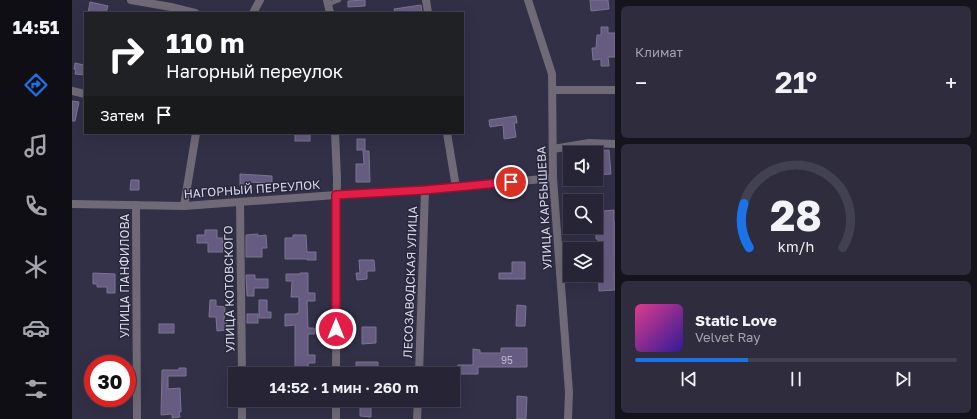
<!DOCTYPE html>
<html lang="ru">
<meta charset="utf-8">
<style>
:root{--surface:#262435;--page:#2e2c3d;--text:#f1f3f6;--muted:#a4a4ad;--line:#424150;--accent:#1a73e8}
body{margin:0;font-family:"Golos Text",sans-serif;background:var(--page);color:var(--text);height:100vh;display:flex;flex-direction:column;font-size:15px;white-space:nowrap}
*{box-sizing:border-box;margin:0}
p{font-size:13px;color:var(--muted)}
.icon{flex:none;width:22px;height:22px;fill:none;stroke:currentColor;stroke-width:2;stroke-linecap:round;stroke-linejoin:round}
.map{position:relative;flex:1;overflow:hidden}
.panel{display:flex;flex-direction:column;gap:6px;padding:6px;background:#15141d;width:362px}
.panel>*{flex:none}
.hud{position:absolute;left:12px;top:12px;width:380px;height:122px;border-radius:0px;box-shadow:0 4px 16px #0002,0 0 0 1px var(--line);background:#202124;color:#fff;overflow:hidden}
.fabs{position:absolute;left:491px;top:146px;display:grid;gap:8px}
.fabs a{display:grid;place-items:center;width:40px;height:40px;border-radius:0px;background:var(--surface);box-shadow:0 4px 16px #0002,0 0 0 1px var(--line);font-size:20px}
.speed{position:absolute;left:12px;top:355px;display:flex;gap:8px;font-size:20px;font-weight:700;text-align:center}
.speed>*{display:grid;place-content:center;width:52px;height:52px;border-radius:50%;background:var(--surface);box-shadow:0 4px 16px #0002,0 0 0 1px var(--line);line-height:1}
.speed .limit{border:6px solid #d22;background:#fff;color:#111}
.pin{position:absolute;display:grid;place-items:center;width:34px;height:34px;color:#fff;margin:-17px;border:2px solid #fff;border-radius:50%;box-shadow:0 1px 4px #0007}
.me{position:absolute;width:44px;margin:-22px;rotate:0deg;stroke-linejoin:round;filter:drop-shadow(0 0 3px #0008)}
.turn{display:flex;align-items:center;gap:14px;height:84px;padding:0 16px;font-size:18px}
.turn .icon{width:52px;height:52px;stroke-width:2.5}
.turn b{display:block;font-size:28px;line-height:34px}
.then{display:flex;align-items:center;height:38px;padding:0 16px;background:#0003;gap:8px;font-size:15px}
.big{font-size:30px;font-weight:600;line-height:1.1}
.panel .card{flex:1;display:flex;flex-direction:column;justify-content:center;gap:6px;min-width:0;padding:0 14px;border-radius:6px;background:var(--page)}
.panel .dial{align-items:center;gap:0}
.dial svg{height:104px;overflow:visible;fill:none;stroke:var(--line);stroke-width:7;stroke-linecap:round;text-anchor:middle}
.dial text{fill:var(--text);stroke:none}
.song{display:flex;align-items:center;gap:12px}
.cover{width:48px;height:48px;border-radius:6px;background:linear-gradient(135deg,hsl(330 70% 55%),hsl(250 70% 35%))}
.played{height:4px;border-radius:2px;background:linear-gradient(90deg,var(--accent) 35%,var(--line) 35%)}
.keys{display:flex;justify-content:space-around;direction:ltr}
.heat{display:flex;justify-content:space-between;align-items:center;font-size:22px;direction:ltr}
.trip{position:absolute;left:156px;top:367px;width:232px;height:40px;border-radius:0px;background:var(--surface);box-shadow:0 4px 16px #0002,0 0 0 1px var(--line);font-weight:600;line-height:40px;text-align:center}
main{display:flex;flex:1;min-height:0}
.menu{display:flex;flex-direction:column;width:72px;justify-content:space-around;align-items:center;background:#0f0e15;color:var(--muted)}
.menu .icon{width:28px;height:28px}
.menu .selected{color:var(--accent)}
.menu b{font-size:18px;color:var(--text)}
.map>svg:first-child{display:block}
.building{fill:#665c81;stroke:#7b758f}
.lines{fill:none;stroke-linecap:round;stroke-linejoin:round}
.service{stroke:#6f6a75;stroke-width:4.5}
.minor{stroke:#6f6a75;stroke-width:8}
.route-casing{stroke:#92132f;stroke-width:10}
.route{stroke:#e11d48;stroke-width:7}
.labels{text-anchor:middle;dominant-baseline:central;stroke-width:3;stroke-linejoin:round;paint-order:stroke}
.number-label{font-size:10px;fill:#bcbace}
.street-label{font-size:12px;fill:#d9d9e7;stroke:#28263c}
</style>
<main>
<nav class="menu">
<b>14:51</b>
<svg class="icon selected" aria-label="directions" viewBox="0 0 24 24"><path d="M12 3l9 9-9 9-9-9zM9 14v-3h6M13 9l2 2-2 2"/></svg>
<svg class="icon" aria-label="music" viewBox="0 0 24 24"><path d="M9 18V5l10-2v13"/><circle cx="6" cy="18" r="3"/><circle cx="16" cy="16" r="3"/></svg>
<svg class="icon" aria-label="phone" viewBox="0 0 24 24"><path d="M5 4h4l2 5-3 2q2 4 5 5l2-3 5 2v4C11 20 4 13 5 4z"/></svg>
<svg class="icon" aria-label="climate" viewBox="0 0 24 24"><path d="M12 3v18M4 7l16 10M4 17L20 7"/></svg>
<svg class="icon" aria-label="car" viewBox="0 0 24 24"><path d="M5 17H2v-5l4-1 3-4h7l3 4 3 1v5h-3M9 17h6M6 11h13"/><circle cx="7" cy="17" r="2"/><circle cx="17" cy="17" r="2"/></svg>
<svg class="icon" aria-label="filters" viewBox="0 0 24 24"><path d="M4 7h16M4 17h16"/><circle cx="9" cy="7" r="2"/><circle cx="15" cy="17" r="2"/></svg>
</nav>
<div class="map">
<svg width="543" height="419" viewBox="0 0 543 419">
<rect width="100%" height="100%" fill="#323047"/>
<g class="building">
<path d="M293,0V6L276,7V1Z"/>
<path d="M518,0H536L537,9L519,11Z"/>
<path d="M18,2L36,6L34,13H16Z"/>
<path d="M349,5L350,13H323L322,9Z"/>
<path d="M529,27H536V33H543V57H536L537,66H529V59L521,60L520,48H524L525,35H529Z"/>
<path d="M3,63L12,65L11,66L13,67V75L3,74L4,70L2,69Z"/>
<path d="M0,101L7,102L3,121H0Z"/>
<path d="M444,116L445,123H442L444,137L432,139L431,125L418,127L417,120Z"/>
<rect x="223" y="133" width="15" height="8"/>
<rect x="285" y="139" width="8" height="11"/>
<path d="M537,150L539,174L525,175L524,151Z"/>
<path d="M291,151H297L298,182H284V164H292Z"/>
<path d="M168,174L200,176V187H193V183L178,182V188L168,187Z"/>
<path d="M59,180H67V190H58Z"/>
<path d="M531,206V211L542,210V222H543V290L527,291L526,239H524V207Z"/>
<path d="M133,230H145V238H151V252H136V243H125V235H133Z"/>
<path d="M186,234V236L194,235L195,248H190V257H174V235Z"/>
<path d="M221,235H234L235,252H244V260H235V259H213V238H221Z"/>
<path d="M287,260H302L303,271H295V279L285,280L284,273H288Z"/>
<path d="M440,262H453V279H427V273H440Z"/>
<path d="M21,273L43,274V293H35V287H25V284H21Z"/>
<path d="M228,273H236V293H243V301H235L236,328H242L243,334H236V355H243V363H236L237,374H223V325L213,326V314H225V313H227V297H219L220,281H214V274H228Z"/>
<path d="M174,275H183V279H196V288H182V296H175Z"/>
<path d="M138,300H144V306L153,307L152,321H154L155,330L145,331L144,317H137Z"/>
<path d="M187,300H195V312H199V318H187Z"/>
<path d="M445,305L454,306L453,326H444Z"/>
<rect x="175" y="314" width="11" height="9"/>
<rect x="87" y="324" width="15" height="9"/>
<path d="M290,327H304V343L290,344Z"/>
<path d="M429,348H455V367H406V374H386V365H401V349L408,350V353H429Z"/>
<path d="M284,362H306V372H299V369H284Z"/>
<path d="M107,368H114V376H96V389L108,388L109,412H107L108,417L100,418V414L89,415L90,370H107Z"/>
<path d="M445,396L455,397L454,419H445Z"/>
<path d="M288,401H299V417L288,416Z"/>
</g>
<g class="lines">
<path class="service" d="M257,4L267,0"/>
<g class="minor">
<path d="M59,0L99,7L123,13"/>
<path d="M255,0L258,13"/>
<path d="M354,0L356,13"/>
<path d="M456,0L480,74L481,178L497,392L496,419"/>
<path d="M181,13L188,0"/>
<path d="M481,90H543"/>
<path d="M0,91L13,94"/>
<path d="M263,133L265,178L264,374"/>
<path d="M375,133L384,187"/>
<path d="M481,149L517,143L543,144"/>
<path d="M168,203L170,374"/>
<path d="M0,204L112,206L264,195L353,190L481,178"/>
<path d="M64,205L65,419"/>
<path d="M112,206L124,133"/>
<path d="M347,374L353,190"/>
<path d="M170,400V419"/>
<path d="M264,419V400"/>
<path d="M345,419L346,400"/>
</g>
</g>
<g class="lines">
<g class="route-casing">
<path id="route" d="M264,329V195L353,190L439,182"/>
</g>
<use href="#route" class="route"/>
</g>
<g class="labels">
<g class="number-label">
<text x="435" y="360">95</text>
</g>
<g class="street-label">
<text transform="translate(180 189) rotate(-4)">НАГОРНЫЙ ПЕРЕУЛОК</text>
<text transform="translate(472 208) rotate(-93)">УЛИЦА КАРБЫШЕВА</text>
<text transform="translate(52 276) rotate(-90)">УЛИЦА ПАНФИЛОВА</text>
<text transform="translate(338 282) rotate(-88)">ЛЕСОЗАВОДСКАЯ УЛИЦА</text>
<text transform="translate(157 289) rotate(-91)">УЛИЦА КОТОВСКОГО</text>
</g>
</g>
</svg>
<div class="fabs">
<a><svg class="icon" aria-label="sound" viewBox="0 0 24 24"><path d="M4 9h4l5-4v14l-5-4H4zM17 9q2 3 0 6"/></svg></a>
<a><svg class="icon" aria-label="search" viewBox="0 0 24 24"><circle cx="10" cy="10" r="6"/><path d="M15 15l6 6"/></svg></a>
<a><svg class="icon" aria-label="layers" viewBox="0 0 24 24"><path d="M12 4l9 5-9 5-9-5zM3 14l9 5 9-5"/></svg></a>
</div>
<div class="speed"><div class="limit">30</div></div>
<div class="pin" style="left:439px;top:182px;background:#d93025"><svg class="icon" aria-label="arrive" viewBox="0 0 24 24"><path d="M6 21V4h12l-3 4 3 4H6"/></svg></div>
<svg class="me" style="left:264px;top:329px" viewBox="-20 -20 40 40"><circle r="17" fill="#e11d48" stroke="#fff" stroke-width="3"/><path d="M0-11L8 9 0 5-8 9z" fill="#fff"/></svg>
<div class="trip">14:52 · 1 мин · 260 m</div>
<div class="hud">
<div class="turn"><svg class="icon" aria-label="right" viewBox="0 0 24 24"><path d="M7 20v-9h11M14 6l5 5-5 5"/></svg><div><b>110 m</b>Нагорный переулок</div></div>
<div class="then">Затем<svg class="icon" aria-label="arrive" viewBox="0 0 24 24"><path d="M6 21V4h12l-3 4 3 4H6"/></svg></div>
</div>
</div>
<section class="panel">
<div class="card"><p>Климат</p>
<div class="heat"><a>−</a><b class="big">21°</b><a>+</a></div>
</div>
<div class="card dial"><svg viewBox="0 0 100 80">
<path d="M14 69A42 42 0 1 1 86 69"/>
<path d="M14 69A42 42 0 0 1 10 35" stroke="#1a73e8"/>
<text x="50" y="56" font-size="32" font-weight="700">28</text>
<text x="50" y="72" font-size="11">km/h</text>
</svg></div>
<div class="card">
<div class="song"><i class="cover"></i><div><b>Static Love</b><p>Velvet Ray</p></div></div>
<div class="played"></div>
<div class="keys"><svg class="icon" aria-label="previous" viewBox="0 0 24 24"><path d="M18 5L8 12l10 7zM5 5v14"/></svg><svg class="icon" aria-label="pause" viewBox="0 0 24 24"><path d="M8 5v14M16 5v14"/></svg><svg class="icon" aria-label="next" viewBox="0 0 24 24"><path d="M6 5l10 7-10 7zM19 5v14"/></svg></div>
</div>
</section>
</main>
